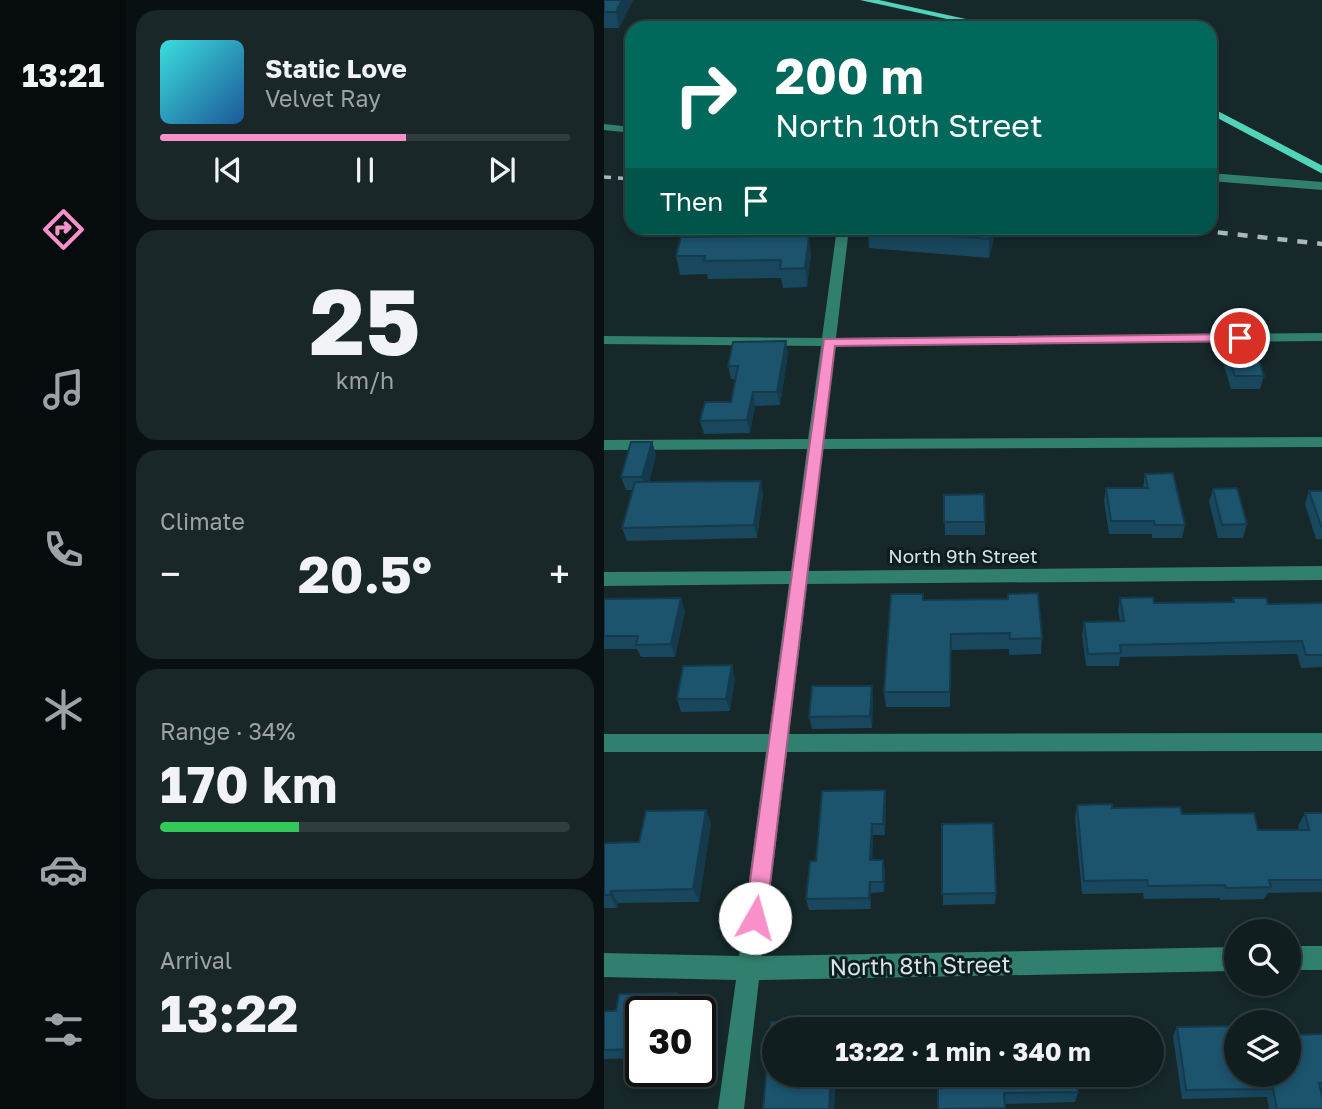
<!DOCTYPE html>
<meta charset="utf-8">
<style>
:root{--surface:#101e20;--page:#192729;--text:#f1f3f6;--muted:#9ca2a5;--line:#303c3e;--accent:#f890ca}
body{margin:0;font-family:"Golos Text",sans-serif;background:var(--page);color:var(--text);height:100vh;display:flex;flex-direction:column;font-size:26px;white-space:nowrap}
*{box-sizing:border-box;margin:0}
p{font-size:23px;color:var(--muted)}
.icon{flex:none;width:38px;height:38px;fill:none;stroke:currentColor;stroke-width:2;stroke-linecap:round;stroke-linejoin:round}
.map{position:relative;flex:1;overflow:hidden}
.drawer{display:flex;flex-direction:column;gap:10px;padding:10px;background:#091012;width:478px}
.drawer>*{flex:none}
.hud{position:absolute;left:21px;top:21px;width:592px;height:214px;border-radius:21px;box-shadow:0 4px 10px #0003,0 0 0 2px var(--line);background:#00695c;color:#fff;overflow:hidden}
.fabs{position:absolute;left:620px;top:919px;display:grid;gap:14px}
.fabs a{display:grid;place-items:center;width:77px;height:77px;border-radius:50%;background:var(--surface);box-shadow:0 4px 10px #0003,0 0 0 2px var(--line);font-size:35px}
.speed{position:absolute;left:21px;top:996px;display:flex;gap:14px;font-size:35px;font-weight:700;text-align:center}
.speed>*{display:grid;place-content:center;width:91px;height:91px;border-radius:50%;background:var(--surface);box-shadow:0 4px 10px #0003,0 0 0 2px var(--line);line-height:1}
.speed .limit{border:4px solid #111;border-radius:10px;background:#fff;color:#111}
.pin{position:absolute;display:grid;place-items:center;width:60px;height:60px;color:#fff;margin:-30px;border:4px solid #fff;border-radius:50%;box-shadow:0 2px 7px #0007}
.me{position:absolute;width:77px;margin:-38px;rotate:7deg;stroke-linejoin:round;filter:drop-shadow(0 0 5px #0008)}
.turn{display:flex;align-items:center;gap:24px;height:147px;padding:0 35px;font-size:32px}
.turn .icon{width:91px;height:91px;stroke-width:2.5}
.turn b{display:block;font-size:49px;line-height:60px}
.then{display:flex;align-items:center;height:66px;padding:0 35px;background:#0003;gap:14px;font-size:26px}
.big{font-size:52px;font-weight:700;line-height:1.1}
.drawer .card{flex:1;display:flex;flex-direction:column;justify-content:center;gap:10px;min-width:0;padding:0 24px;border-radius:21px;background:var(--page)}
.drawer .dial{align-items:center;gap:0}
.dial b{font-size:91px;line-height:1}
.song{display:flex;align-items:center;gap:21px}
.cover{width:84px;height:84px;border-radius:10px;background:linear-gradient(135deg,hsl(180 70% 55%),hsl(210 70% 35%))}
.played{height:7px;border-radius:4px;background:linear-gradient(90deg,var(--accent) 60%,var(--line) 60%)}
.keys{display:flex;justify-content:space-around;direction:ltr}
.heat{display:flex;justify-content:space-between;align-items:center;font-size:38px;direction:ltr}
.charge{height:10px;border-radius:5px;background:linear-gradient(90deg,#34c759 34%,var(--line) 0)}
.trip{position:absolute;left:158px;top:1017px;width:402px;height:70px;border-radius:35px;background:var(--surface);box-shadow:0 4px 10px #0003,0 0 0 2px var(--line);font-weight:700;line-height:70px;text-align:center}
main{display:flex;flex:1;min-height:0}
.menu{display:flex;flex-direction:column;width:126px;justify-content:space-around;align-items:center;background:#060c0d;color:var(--muted)}
.menu .icon{width:49px;height:49px}
.menu .selected{color:var(--accent)}
.menu b{font-size:32px;color:var(--text)}
.map>svg:first-child{display:block}
.lines{fill:none;stroke-linecap:round;stroke-linejoin:round}
.minor{fill:#317f6e;fill-rule:evenodd}
.major{fill:#51d4b8;fill-rule:evenodd}
.rail-far1{stroke:#abb8b9;stroke-width:3.5;stroke-dasharray:7 7;stroke-linecap:butt}
.rail{stroke:#abb8b9;stroke-width:4.5;stroke-dasharray:10 10;stroke-linecap:butt}
.wall{fill:#18475e}
.shaded-wall{fill:#143a4c}
.building{fill:#1c536d;stroke:#143a4c;stroke-width:2}
.route{fill:#f890ca;stroke:#a15e83;stroke-width:2}
.labels{text-anchor:middle;dominant-baseline:central;stroke-width:6;stroke-linejoin:round;paint-order:stroke}
.street-label{font-size:19px;fill:#d8e3e4;stroke:#0c1e20}
.near-street-label{font-size:23px;fill:#d8e3e4;stroke:#0c1e20}
</style>
<main>
<nav class="menu">
<b>13:21</b>
<svg class="icon selected" aria-label="directions" viewBox="0 0 24 24"><path d="M12 3l9 9-9 9-9-9zM9 14v-3h6M13 9l2 2-2 2"/></svg>
<svg class="icon" aria-label="music" viewBox="0 0 24 24"><path d="M9 18V5l10-2v13"/><circle cx="6" cy="18" r="3"/><circle cx="16" cy="16" r="3"/></svg>
<svg class="icon" aria-label="phone" viewBox="0 0 24 24"><path d="M5 4h4l2 5-3 2q2 4 5 5l2-3 5 2v4C11 20 4 13 5 4z"/></svg>
<svg class="icon" aria-label="climate" viewBox="0 0 24 24"><path d="M12 3v18M4 7l16 10M4 17L20 7"/></svg>
<svg class="icon" aria-label="car" viewBox="0 0 24 24"><path d="M5 17H2v-5l4-1 3-4h7l3 4 3 1v5h-3M9 17h6M6 11h13"/><circle cx="7" cy="17" r="2"/><circle cx="17" cy="17" r="2"/></svg>
<svg class="icon" aria-label="filters" viewBox="0 0 24 24"><path d="M4 7h16M4 17h16"/><circle cx="9" cy="7" r="2"/><circle cx="15" cy="17" r="2"/></svg>
</nav>
<section class="drawer">
<div class="card">
<div class="song"><i class="cover"></i><div><b>Static Love</b><p>Velvet Ray</p></div></div>
<div class="played"></div>
<div class="keys"><svg class="icon" aria-label="previous" viewBox="0 0 24 24"><path d="M18 5L8 12l10 7zM5 5v14"/></svg><svg class="icon" aria-label="pause" viewBox="0 0 24 24"><path d="M8 5v14M16 5v14"/></svg><svg class="icon" aria-label="next" viewBox="0 0 24 24"><path d="M6 5l10 7-10 7zM19 5v14"/></svg></div>
</div>
<div class="card dial"><b>25</b><p>km/h</p></div>
<div class="card"><p>Climate</p>
<div class="heat"><a>−</a><b class="big">20.5°</b><a>+</a></div>
</div>
<div class="card"><p>Range · 34%</p><b class="big">170 km</b><div class="charge"></div></div>
<div class="card"><p>Arrival</p><b class="big">13:22</b></div>
</section>
<div class="map">
<svg width="719" height="1109" viewBox="0 0 719 1109">
<rect width="100%" height="100%" fill="#16282a"/>
<g class="lines">
<g class="minor">
<path d="M0,124L28,127V133L0,130Z"/>
<path d="M606,173L719,182V190L606,181Z"/>
<path d="M233,228H245L232,338L719,333V341L231,346L220,439L719,437V447L219,449L204,571L719,566V580L203,584L185,734L719,733V751L183,752L158,956L632,947V971L155,980L140,1109H114L132,980L0,977V953L135,956L162,752H0V734H165L185,584L0,586V572L187,571L203,449L0,450V440L204,439L217,346L0,344V336L218,338Z"/>
<rect x="684" y="946" width="35" height="24"/>
</g>
<g class="major">
<path d="M256,0H275L403,28H384Z"/>
<path d="M606,107L719,166V174L606,114Z"/>
</g>
<path class="rail-far1" d="M0,177L28,179"/>
<path class="rail" d="M574,228L719,244"/>
</g>
<g class="wall">
<path d="M0,0H29L15,28H0Z"/>
<path d="M264,229L390,238L385,258L265,248Z"/>
<path d="M207,254L203,287L179,288L177,278L104,279L103,274L76,275L72,256Z"/>
<path d="M182,341L184,354L176,405L151,406L146,433L100,434L96,421L127,402L132,379H127L124,366Z"/>
<path d="M622,349L645,358L660,376L656,389H627L619,362Z"/>
<path d="M48,442L52,455L45,482L159,494L153,538L23,541L18,528L29,490H22L17,477Z"/>
<path d="M541,474L581,525L578,538H548V534H505L500,501L502,488H539Z"/>
<path d="M609,489L643,524L639,538H614L605,502Z"/>
<path d="M705,491H719V539H712L701,504Z"/>
<path d="M340,495L381,522V535H341Z"/>
<path d="M404,594L438,638L437,654L405,655V649L347,650L346,707H282L280,692L319,600L403,599Z"/>
<path d="M516,598L550,603L628,602L629,598L664,604L719,603V667L697,668L693,654L516,657L515,666H482L478,635L480,622L516,621L514,610Z"/>
<path d="M0,599L81,611L71,657H37L33,649H0Z"/>
<path d="M131,678L126,711L77,712L73,699Z"/>
<path d="M268,686L269,698L268,728L208,729L205,717Z"/>
<path d="M281,790L282,801L281,835H269L268,860L281,871L280,892L267,893V909L205,910L202,899Z"/>
<path d="M473,805L578,814L654,830H695L694,826L701,813H719V892L664,893L660,899L616,900V898L540,899L539,893L478,894L471,818Z"/>
<path d="M102,810L107,823L95,902L14,903L13,908H0V843L35,842Z"/>
<path d="M338,824L392,893L391,904L339,905Z"/>
<path d="M73,993L78,1002L37,1012V1058L0,1059V1011H12Z"/>
<path d="M573,1027L627,1036L719,1034V1091L716,1092L719,1109H665L663,1097L578,1099L569,1036Z"/>
<path d="M170,1074H544L540,1084L474,1085V1092L471,1102L401,1104V1109H334V1085L231,1087L230,1109H159Z"/>
</g>
<g class="shaded-wall">
<path d="M18,0H29L15,28L12,12Z"/>
<path d="M388,228H390V238L385,258V239Z"/>
<path d="M205,236L207,254L203,287L201,268Z"/>
<path d="M182,341L184,354L176,405L173,392Z"/>
<path d="M149,392L151,406L146,433L143,420Z"/>
<path d="M48,442L52,455L42,490L38,477Z"/>
<path d="M157,481L159,494L153,538L150,525Z"/>
<path d="M77,598L81,611L71,657L67,644Z"/>
<path d="M128,665L131,678L126,711L122,699Z"/>
<path d="M268,686L269,698L268,728L266,716Z"/>
<path d="M281,790L282,801L281,835L279,824Z"/>
<path d="M102,810L107,823L95,902L89,889Z"/>
<path d="M268,824L269,835L268,871L266,860Z"/>
<path d="M279,860L281,871L280,892L279,882Z"/>
<path d="M266,882L267,893V909L265,898Z"/>
<path d="M7,891L14,903L13,908L6,895Z"/>
<path d="M73,993L78,1002L77,1012H70Z"/>
<path d="M227,1076L231,1087L230,1109H225Z"/>
</g>
<g class="building">
<path d="M0,0H18L12,12H0Z"/>
<path d="M265,228H388L385,239L264,229Z"/>
<path d="M205,236L201,268L176,269L177,260L100,261L101,256H72L77,237Z"/>
<path d="M182,341L173,392H149L143,420L96,421L101,402H127L134,366H124L129,342Z"/>
<path d="M622,349H642L645,358H654L660,376H631Z"/>
<path d="M27,442H48L38,477H17Z"/>
<path d="M569,473L581,525H551L550,521H507L502,488H544L541,474Z"/>
<path d="M157,481L150,525L18,528L31,482Z"/>
<path d="M633,488L643,524L618,525L609,489Z"/>
<path d="M705,491H719V526H717Z"/>
<path d="M380,494L381,522H340V495Z"/>
<path d="M434,593L438,638L406,639V633L347,634L346,692H280L287,594H319V600L404,599V594Z"/>
<path d="M549,597L550,603L630,602L629,598H662L664,604L719,603V655H702L698,641L516,645L517,653L484,654L480,622L520,621L516,598Z"/>
<path d="M77,598L67,644L32,645L34,636H0V599Z"/>
<path d="M128,665L122,699H73L79,666Z"/>
<path d="M208,686H268L266,716L205,717Z"/>
<path d="M281,790L279,824H268L266,860H279V882H266L265,898L202,899L206,861H212L218,791Z"/>
<path d="M508,804V808L576,807L578,814L650,813L654,830H705L701,813H719V880H665L667,887L622,888L621,885L544,886L543,880L480,881L473,805Z"/>
<path d="M102,810L89,889L7,891L6,895H0V843L35,842L42,811Z"/>
<path d="M389,823L392,893L338,894V824Z"/>
<path d="M73,993L70,1012H37V1049L0,1050V1011H12L15,994Z"/>
<path d="M382,1016L383,1029H170V1074H308L227,1076L225,1109H159L167,1022Z"/>
<path d="M468,1021L469,1029H421L420,1022Z"/>
<path d="M626,1026L627,1036H632V1074H684V1035L719,1034V1083H715L719,1100V1109H673L669,1089L582,1090L573,1027Z"/>
<path d="M334,1074H473L474,1092L400,1093L401,1108L334,1109Z"/>
</g>
<path class="route" d="M636,334L642,338L641,341L231,346L162,918L159,925L151,928L144,925L141,918L220,339Z"/>
<g class="labels">
<g class="street-label">
<text x="359" y="555">North 9th Street</text>
</g>
<g class="near-street-label">
<text transform="translate(316 965) rotate(-1)">North 8th Street</text>
</g>
</g>
</svg>
<div class="fabs">
<a><svg class="icon" aria-label="search" viewBox="0 0 24 24"><circle cx="10" cy="10" r="6"/><path d="M15 15l6 6"/></svg></a>
<a><svg class="icon" aria-label="layers" viewBox="0 0 24 24"><path d="M12 4l9 5-9 5-9-5zM3 14l9 5 9-5"/></svg></a>
</div>
<div class="speed"><div class="limit">30</div></div>
<div class="pin" style="left:636px;top:338px;background:#d93025"><svg class="icon" aria-label="arrive" viewBox="0 0 24 24"><path d="M6 21V4h12l-3 4 3 4H6"/></svg></div>
<svg class="me" style="left:151px;top:918px" viewBox="-20 -20 40 40"><circle r="19" fill="#fff"/><path d="M0-13L10 11 0 6-10 11z" fill="#f890ca"/></svg>
<div class="trip">13:22 · 1 min · 340 m</div>
<div class="hud">
<div class="turn"><svg class="icon" aria-label="right" viewBox="0 0 24 24"><path d="M7 20v-9h11M14 6l5 5-5 5"/></svg><div><b>200 m</b>North 10th Street</div></div>
<div class="then">Then<svg class="icon" aria-label="arrive" viewBox="0 0 24 24"><path d="M6 21V4h12l-3 4 3 4H6"/></svg></div>
</div>
</div>
</main>
